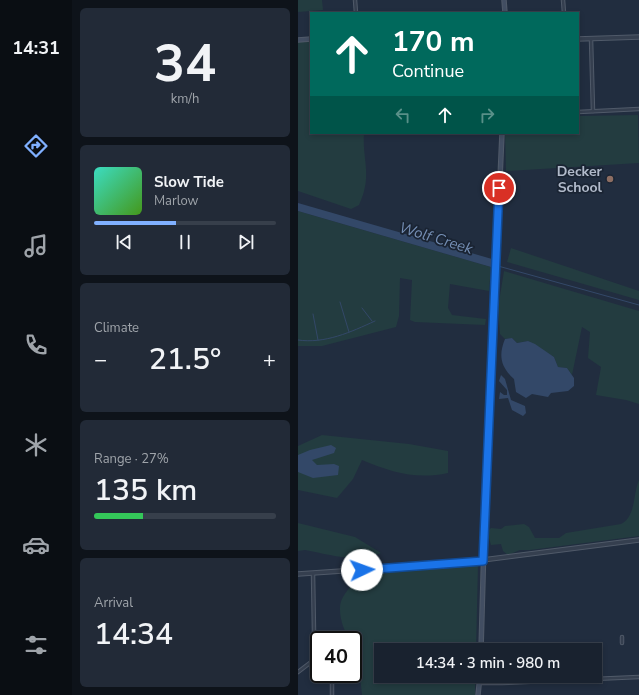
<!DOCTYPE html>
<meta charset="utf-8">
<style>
:root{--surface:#19222f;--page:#222a37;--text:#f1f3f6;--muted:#9fa4aa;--line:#373f4b;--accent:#80b0ff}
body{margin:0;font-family:"Nunito Sans",sans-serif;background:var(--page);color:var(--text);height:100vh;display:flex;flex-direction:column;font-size:15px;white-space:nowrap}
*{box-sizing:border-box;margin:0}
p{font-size:13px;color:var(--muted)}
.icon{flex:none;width:22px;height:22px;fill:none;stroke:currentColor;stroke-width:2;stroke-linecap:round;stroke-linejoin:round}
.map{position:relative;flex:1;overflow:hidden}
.panel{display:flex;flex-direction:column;gap:8px;padding:8px;background:#0e131a;width:226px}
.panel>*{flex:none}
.banner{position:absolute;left:12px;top:12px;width:269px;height:122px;border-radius:0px;box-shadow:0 2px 6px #0003,0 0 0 1px var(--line);background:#00695c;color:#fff;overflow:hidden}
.speed{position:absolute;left:12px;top:631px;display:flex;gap:8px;font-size:20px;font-weight:700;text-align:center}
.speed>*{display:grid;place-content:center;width:52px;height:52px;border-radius:50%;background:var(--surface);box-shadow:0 2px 6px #0003,0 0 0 1px var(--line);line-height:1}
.speed .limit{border:2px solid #111;border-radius:6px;background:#fff;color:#111}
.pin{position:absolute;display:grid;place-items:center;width:34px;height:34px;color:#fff;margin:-17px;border:2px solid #fff;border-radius:50%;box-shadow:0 1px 4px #0007}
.me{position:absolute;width:44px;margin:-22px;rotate:87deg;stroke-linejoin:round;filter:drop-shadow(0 0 3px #0008)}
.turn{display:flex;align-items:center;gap:14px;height:84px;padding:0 16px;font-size:18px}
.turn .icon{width:52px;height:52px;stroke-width:2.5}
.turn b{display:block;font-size:28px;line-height:34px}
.lanes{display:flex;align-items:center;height:38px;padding:0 16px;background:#0003;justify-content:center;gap:20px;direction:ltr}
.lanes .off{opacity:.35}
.big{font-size:30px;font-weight:600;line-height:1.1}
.panel .card{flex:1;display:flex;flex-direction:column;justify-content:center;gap:6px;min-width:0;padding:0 14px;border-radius:6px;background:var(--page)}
.panel .dial{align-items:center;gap:0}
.dial b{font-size:52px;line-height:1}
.song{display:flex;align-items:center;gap:12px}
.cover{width:48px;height:48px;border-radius:6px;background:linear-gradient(135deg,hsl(170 70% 55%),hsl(100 70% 35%))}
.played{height:4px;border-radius:2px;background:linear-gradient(90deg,var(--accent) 45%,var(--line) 45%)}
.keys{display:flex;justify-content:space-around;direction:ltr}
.heat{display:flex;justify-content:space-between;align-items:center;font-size:22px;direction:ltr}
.charge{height:6px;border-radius:3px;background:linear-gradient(90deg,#34c759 27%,var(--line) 0)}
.trip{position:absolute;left:76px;top:643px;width:228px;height:40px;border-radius:0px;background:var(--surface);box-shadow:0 2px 6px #0003,0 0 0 1px var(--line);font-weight:600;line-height:40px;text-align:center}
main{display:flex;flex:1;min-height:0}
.tab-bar{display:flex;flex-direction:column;width:72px;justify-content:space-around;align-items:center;background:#0a0e13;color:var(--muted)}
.tab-bar .icon{width:28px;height:28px}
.tab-bar .current{color:var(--accent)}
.tab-bar b{font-size:18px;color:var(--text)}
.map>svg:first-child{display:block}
.green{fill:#233c40}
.water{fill:#334868}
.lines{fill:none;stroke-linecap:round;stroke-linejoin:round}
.stream{stroke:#334868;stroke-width:1}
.minor-casing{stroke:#505a69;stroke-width:4.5}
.tertiary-casing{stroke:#505a69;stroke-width:5.5}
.secondary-casing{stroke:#505a69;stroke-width:5.5}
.minor{stroke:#353f4f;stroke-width:2.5}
.tertiary{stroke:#353f4f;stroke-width:3.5}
.secondary{stroke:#424e62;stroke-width:3.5}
.route-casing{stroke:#114b97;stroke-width:10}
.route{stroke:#1a73e8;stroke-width:7}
.education-dot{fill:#8d6e63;stroke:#1a2433;stroke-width:1.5}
.labels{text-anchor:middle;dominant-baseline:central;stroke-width:3.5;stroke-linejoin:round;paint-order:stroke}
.poi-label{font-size:14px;font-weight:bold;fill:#b1baca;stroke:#1a2433;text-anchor:end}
.water-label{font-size:15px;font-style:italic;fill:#758fb5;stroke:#1a2433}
</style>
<main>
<nav class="tab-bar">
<b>14:31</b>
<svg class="icon current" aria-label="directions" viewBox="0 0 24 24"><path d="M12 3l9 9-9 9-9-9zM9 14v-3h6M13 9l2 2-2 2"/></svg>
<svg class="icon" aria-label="music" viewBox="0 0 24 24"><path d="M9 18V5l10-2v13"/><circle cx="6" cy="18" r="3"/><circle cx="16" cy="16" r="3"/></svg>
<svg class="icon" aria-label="phone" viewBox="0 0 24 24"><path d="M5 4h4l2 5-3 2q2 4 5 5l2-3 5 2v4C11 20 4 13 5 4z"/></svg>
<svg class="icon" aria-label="climate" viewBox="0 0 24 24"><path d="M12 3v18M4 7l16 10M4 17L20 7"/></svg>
<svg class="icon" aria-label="car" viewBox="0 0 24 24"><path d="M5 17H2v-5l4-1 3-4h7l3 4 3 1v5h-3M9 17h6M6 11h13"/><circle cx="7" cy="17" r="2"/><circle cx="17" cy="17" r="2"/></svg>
<svg class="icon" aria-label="filters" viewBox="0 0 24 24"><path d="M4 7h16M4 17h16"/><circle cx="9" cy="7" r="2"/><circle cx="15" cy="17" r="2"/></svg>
</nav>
<section class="panel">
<div class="card dial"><b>34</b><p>km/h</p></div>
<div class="card">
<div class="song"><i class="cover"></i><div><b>Slow Tide</b><p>Marlow</p></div></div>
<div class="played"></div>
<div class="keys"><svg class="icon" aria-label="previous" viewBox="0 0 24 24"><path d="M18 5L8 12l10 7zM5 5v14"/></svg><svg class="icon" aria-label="pause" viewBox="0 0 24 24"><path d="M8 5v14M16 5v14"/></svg><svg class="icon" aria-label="next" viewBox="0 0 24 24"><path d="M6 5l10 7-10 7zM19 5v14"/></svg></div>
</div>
<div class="card"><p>Climate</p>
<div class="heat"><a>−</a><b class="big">21.5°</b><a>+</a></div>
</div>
<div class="card"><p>Range · 27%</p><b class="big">135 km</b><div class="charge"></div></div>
<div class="card"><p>Arrival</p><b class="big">14:34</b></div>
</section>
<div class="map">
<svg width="341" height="695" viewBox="0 0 341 695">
<rect width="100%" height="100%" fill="#212d3f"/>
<g class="green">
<path d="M0,0H24L25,10L0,12Z"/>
<path d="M13,39V133H66C64,161 75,175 61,205L53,209L0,191V40Z"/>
<path d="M340,115L341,163L208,171L207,133H280V116Z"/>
<path d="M0,211L193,267L191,291L152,284L150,308L154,315L188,319L187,325L117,322L112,320L114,280L102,278L101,316L98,327L24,346H0Z"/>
<path d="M213,248L341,291V300L209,262Z"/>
<path d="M206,271L341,311V404L328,400L298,395L303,367L290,358L292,332L284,327L274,375L269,368L260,367L256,357L230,341L219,343L214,338L207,339L202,334L200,308Z"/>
<path d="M24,435L111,444L150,451V473C118,480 93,472 64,460L55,479L39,498L0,490V446Z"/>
<path d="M341,480V536L232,550H222L210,555L205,551L203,544L193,545L189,532L193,528L203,529L207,526L226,524L231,527L237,538H261L268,533L323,524C338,517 335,493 341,480Z"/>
<path d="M0,523L57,537L83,553C56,563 34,555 7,550L0,551Z"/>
<path d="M180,565L178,650H83V676H177V695H64L57,630L47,631C43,622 39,606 45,597C50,588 56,586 56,575Z"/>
</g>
<g class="water">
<path d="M0,203L194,259L193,267L0,211Z"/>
<path d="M214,338L219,343L230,341L237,344L256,357L260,367L269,368L276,378V386L270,391L253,393L250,397L234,394L228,398L218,392L216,379C203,367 200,356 207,339Z"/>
<path d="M203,375L207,379L213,400L227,406L228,413L225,416L214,410L210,398L201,399L202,392L206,395H209V390L201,381Z"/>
<path d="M33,445L38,448L36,453L14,460L19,465L36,464L41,466L40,475L15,478L0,472V455L12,450Z"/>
</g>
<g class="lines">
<g class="stream">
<path d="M200,266L341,305"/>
<path d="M42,302L51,332"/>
<path d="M64,308L74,321"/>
<path d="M15,314L20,340"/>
<path d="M0,340C27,344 53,332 77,321"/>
</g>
<g class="minor-casing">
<g id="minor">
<path d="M57,0L58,13"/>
<path d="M265,0L266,13"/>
<path d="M293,39L295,111"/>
<path d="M280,112L341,109"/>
<path d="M15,574L16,632L21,644"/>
<path d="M324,637V643"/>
<path d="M0,672L21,656"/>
<path d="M34,674V695"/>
<path d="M181,683H204L341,677"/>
</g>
</g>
<g class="tertiary-casing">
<g id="tertiary">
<path d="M280,39L341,37"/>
<path d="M0,574L161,563L341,540"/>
</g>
</g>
<g class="secondary-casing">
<g id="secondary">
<path d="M206,0L207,13"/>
<path d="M0,40L13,39"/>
<path d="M183,650L186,543L204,133"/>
<path d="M180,695L182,676"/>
</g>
</g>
<use href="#minor" class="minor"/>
<use href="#tertiary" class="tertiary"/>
<use href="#secondary" class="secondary"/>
</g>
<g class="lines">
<g class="route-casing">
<path id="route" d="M64,570L185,561L201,188"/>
</g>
<use href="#route" class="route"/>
</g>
<circle class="education-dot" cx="312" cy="179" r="4"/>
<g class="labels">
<g class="poi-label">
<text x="304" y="171">Decker<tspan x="304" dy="16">School</tspan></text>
</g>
<g class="water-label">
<text transform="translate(138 238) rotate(17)">Wolf Creek</text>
</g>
</g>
</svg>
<div class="speed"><div class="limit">40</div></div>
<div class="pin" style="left:201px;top:188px;background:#d93025"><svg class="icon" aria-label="arrive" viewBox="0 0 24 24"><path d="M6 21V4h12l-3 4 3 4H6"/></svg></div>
<svg class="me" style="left:64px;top:570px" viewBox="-20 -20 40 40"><circle r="19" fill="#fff"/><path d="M0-13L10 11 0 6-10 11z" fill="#1a73e8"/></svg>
<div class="trip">14:34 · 3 min · 980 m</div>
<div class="banner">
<div class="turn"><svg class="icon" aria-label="ahead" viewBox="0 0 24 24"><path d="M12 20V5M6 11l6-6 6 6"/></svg><div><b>170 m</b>Continue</div></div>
<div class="lanes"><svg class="icon off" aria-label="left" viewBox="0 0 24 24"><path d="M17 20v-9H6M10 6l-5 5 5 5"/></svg><svg class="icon" aria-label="ahead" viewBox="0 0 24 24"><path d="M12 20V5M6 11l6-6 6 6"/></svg><svg class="icon off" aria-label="right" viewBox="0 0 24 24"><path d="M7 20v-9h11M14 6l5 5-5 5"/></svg></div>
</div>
</div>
</main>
